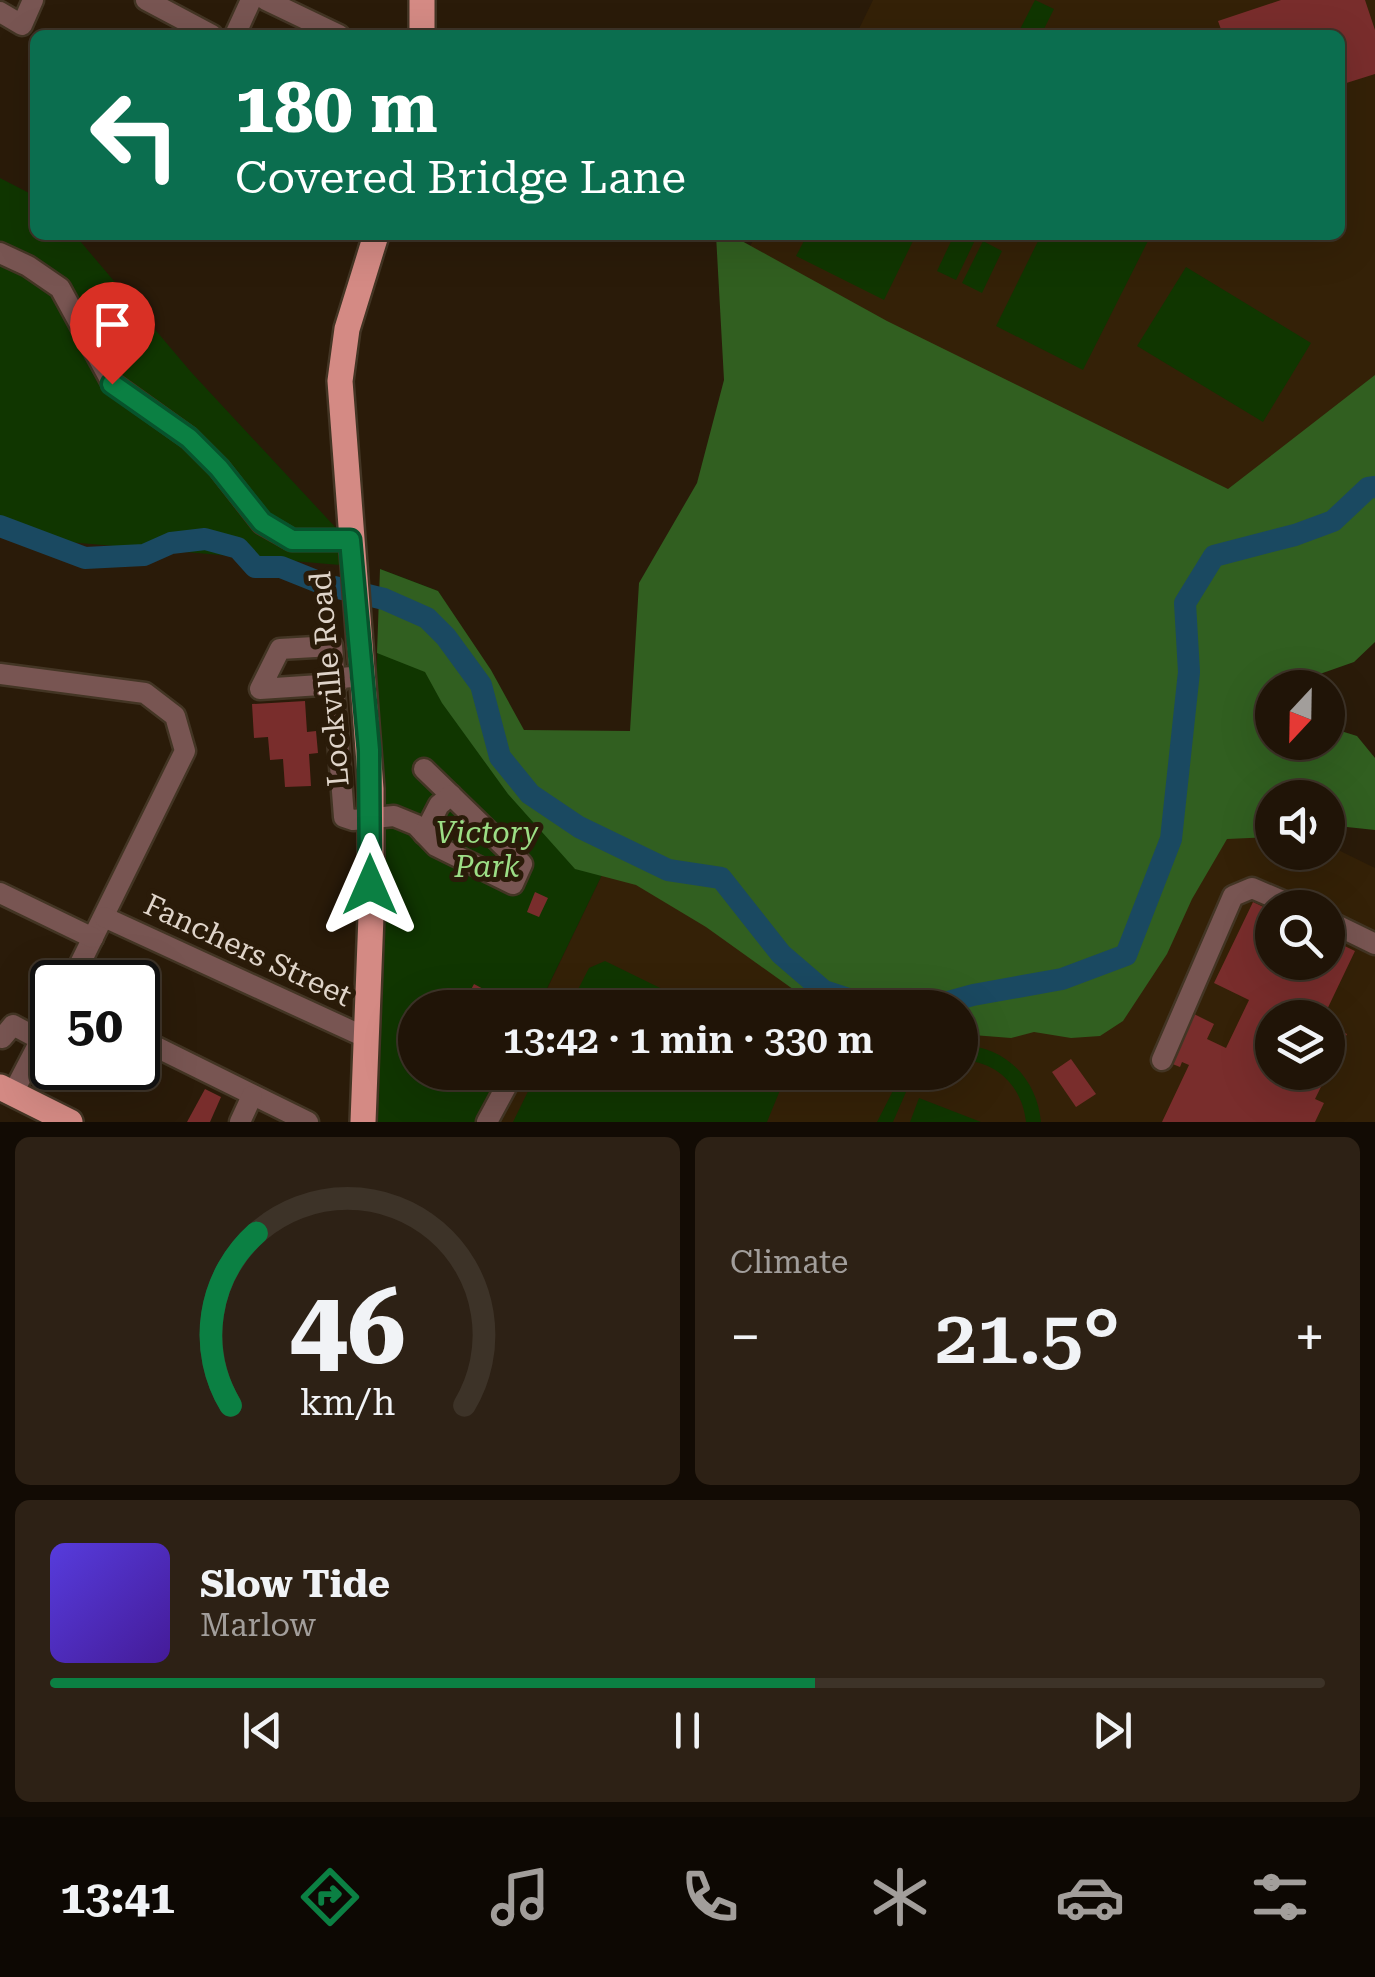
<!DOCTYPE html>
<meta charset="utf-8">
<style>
:root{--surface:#201407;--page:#2d2115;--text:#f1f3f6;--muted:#a29e9b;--line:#3d3328;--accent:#0b8043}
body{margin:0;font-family:"Roboto Serif",serif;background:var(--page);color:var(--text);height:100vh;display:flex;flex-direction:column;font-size:38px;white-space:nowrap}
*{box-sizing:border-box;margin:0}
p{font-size:32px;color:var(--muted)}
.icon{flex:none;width:55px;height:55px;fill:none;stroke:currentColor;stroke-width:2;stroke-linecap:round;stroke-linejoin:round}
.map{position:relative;height:1122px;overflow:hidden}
.drawer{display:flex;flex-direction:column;gap:15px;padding:15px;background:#120b04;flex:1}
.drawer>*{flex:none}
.hud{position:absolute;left:30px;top:30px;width:1315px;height:210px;border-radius:15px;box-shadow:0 10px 40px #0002,0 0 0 2px var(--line);background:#0b6e4f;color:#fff;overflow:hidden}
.needle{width:65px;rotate:202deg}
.fabs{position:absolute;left:1255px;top:670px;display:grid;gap:20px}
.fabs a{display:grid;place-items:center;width:90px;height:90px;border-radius:50%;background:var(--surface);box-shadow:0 10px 40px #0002,0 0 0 2px var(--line);font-size:50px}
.speed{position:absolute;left:30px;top:960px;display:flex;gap:20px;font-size:50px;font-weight:700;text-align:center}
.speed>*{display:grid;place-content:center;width:130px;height:130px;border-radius:50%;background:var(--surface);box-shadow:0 10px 40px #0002,0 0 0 2px var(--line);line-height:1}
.speed .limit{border:5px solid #111;border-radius:15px;background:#fff;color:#111}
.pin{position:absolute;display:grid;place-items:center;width:85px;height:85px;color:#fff;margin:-102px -42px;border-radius:50% 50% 50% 0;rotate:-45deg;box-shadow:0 0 10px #0007}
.pin .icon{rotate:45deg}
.me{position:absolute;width:110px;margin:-55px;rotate:0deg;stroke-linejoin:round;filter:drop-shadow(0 0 8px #0008)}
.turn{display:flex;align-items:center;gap:35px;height:210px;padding:0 40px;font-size:45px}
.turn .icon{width:130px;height:130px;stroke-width:2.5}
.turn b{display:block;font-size:70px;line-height:85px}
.big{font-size:75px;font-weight:600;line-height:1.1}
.drawer .tile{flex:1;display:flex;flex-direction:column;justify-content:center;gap:15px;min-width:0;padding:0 35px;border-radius:15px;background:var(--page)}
.drawer .dial{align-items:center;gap:0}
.dial svg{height:260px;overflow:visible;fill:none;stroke:var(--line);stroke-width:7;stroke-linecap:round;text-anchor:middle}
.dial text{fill:var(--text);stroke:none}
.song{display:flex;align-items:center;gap:30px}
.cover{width:120px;height:120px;border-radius:15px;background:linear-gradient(135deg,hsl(250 70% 55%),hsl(260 70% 35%))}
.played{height:10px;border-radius:5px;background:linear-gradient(90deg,var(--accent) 60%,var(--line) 60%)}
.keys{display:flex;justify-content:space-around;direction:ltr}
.heat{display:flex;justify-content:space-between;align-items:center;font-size:55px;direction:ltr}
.drawer .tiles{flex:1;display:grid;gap:15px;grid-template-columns:1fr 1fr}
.tile:last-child{grid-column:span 2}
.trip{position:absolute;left:398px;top:990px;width:580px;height:100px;border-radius:50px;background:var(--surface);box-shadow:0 10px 40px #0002,0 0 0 2px var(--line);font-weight:600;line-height:100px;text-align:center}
.tabs{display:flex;height:160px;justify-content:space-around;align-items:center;background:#0d0803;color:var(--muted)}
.tabs .icon{width:70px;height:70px}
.tabs .active{color:var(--accent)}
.tabs b{font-size:45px;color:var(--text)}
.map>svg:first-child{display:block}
.built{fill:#342107;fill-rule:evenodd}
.green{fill:#103600}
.forest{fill:#315f20}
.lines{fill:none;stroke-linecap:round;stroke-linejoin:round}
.river{stroke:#1a4961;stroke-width:22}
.building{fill:#792d2c}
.minor-casing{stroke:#433524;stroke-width:25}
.major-casing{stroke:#433524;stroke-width:30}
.minor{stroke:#785552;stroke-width:20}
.major{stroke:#d48a84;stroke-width:25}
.route-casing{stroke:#07532c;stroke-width:25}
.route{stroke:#0b8043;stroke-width:18}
.labels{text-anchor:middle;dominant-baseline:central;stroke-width:10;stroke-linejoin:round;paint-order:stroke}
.street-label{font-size:30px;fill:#dfd4c9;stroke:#2a1b09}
.park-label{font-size:30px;font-style:italic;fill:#9cde85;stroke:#2a1b09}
</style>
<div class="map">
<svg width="1375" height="1122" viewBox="0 0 1375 1122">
<rect width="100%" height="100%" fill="#2a1b09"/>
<g class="built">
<path d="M873,0H1375V380L1238,502L745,256L756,235H1340V35H856Z"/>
<path d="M1198,782L1272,818V852H1328V845L1375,868V1122H482L506,1073L960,1072V1008ZM1272,908H1328V962H1272ZM1272,1018H1328V1072H1272Z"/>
<path d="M622,833L862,1008H538Z"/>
</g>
<g class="green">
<path d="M1035,0L1054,9L1041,35H1017Z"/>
<path d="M0,178L35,196V235H75L191,372L337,529L340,565L44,540L0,528Z"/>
<path d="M807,235H916L884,300L796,256Z"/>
<path d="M954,235L976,238L956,280L937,271Z"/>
<path d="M1041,235H1151L1083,370L996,326Z"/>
<path d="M983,241L1002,251L982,293L962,283Z"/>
<path d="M1186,267L1311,343L1263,422L1137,346Z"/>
<path d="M380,569L438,591L520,727L630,817L538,1007L415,1008V1072L506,1073L482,1122H363L371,789L379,619L385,626Z"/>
<path d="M605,961L699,1007H569L589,968Z"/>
<path d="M960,1045C1005,1046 1037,1078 1041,1122H1026C1022,1086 997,1061 960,1060Z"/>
<path d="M537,1073V1072L787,1073L767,1122H513Z"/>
<path d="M902,1073H923L906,1092L893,1122H877Z"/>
<path d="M919,1098L981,1122H910Z"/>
</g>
<path class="forest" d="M716,235H731L887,321L1228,489L1375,375V642L1354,662L1317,675L1304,687L1272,688V742H1328V727L1357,736L1375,758V830L1328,825V798H1272V837L1227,839L1192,899L1167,954L1123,1021L1100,1036L1071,1038L1034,1032L1011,1038L960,1034V1008L818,1007L706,927L636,885L575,869L508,794L442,703L425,672L377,653L380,569L438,591L491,670L524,730L630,731L639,583L697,483L724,380Z"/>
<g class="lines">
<g class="river">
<path d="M0,526L85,558L144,555L171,543L205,539L238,548L255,567H281L326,585L384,599L427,618L446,637L481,685L500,757L530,794L579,827L668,870L721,878L781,954L824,991L876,1008"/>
<path d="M926,1008L973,995L1062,979L1126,955L1171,839L1189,672L1185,603L1214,556L1295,535L1333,521L1368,488L1375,487"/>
</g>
</g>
<g class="building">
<path d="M1281,0H1365L1375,30V74L1340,85V35H1223L1218,21Z"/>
<path d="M305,701L307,732L316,731L318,753L309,754L311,786L285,787L283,759L270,760L268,737L254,738L252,704Z"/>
<path d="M535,892L548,898L539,917L527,912Z"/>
<path d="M1253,902L1272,911V962H1328V938L1355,951L1323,1018H1272V1072H1328V1018L1339,1023L1336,1029L1347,1034L1315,1099L1324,1103L1315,1122H1162L1189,1065L1182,1062L1180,1067L1170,1063L1194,1014L1214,1024L1207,1039L1226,1048L1249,1000L1214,983Z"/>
<path d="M474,984L502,999L508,989L524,997L518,1008H477L465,1001Z"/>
<path d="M1071,1059L1096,1094L1076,1107L1052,1072Z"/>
<path d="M205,1089L221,1097L210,1122H187Z"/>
</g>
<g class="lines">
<g class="minor-casing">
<g id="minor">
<path d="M146,0L212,35"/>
<path d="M266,0L339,35"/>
<path d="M0,12L22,25L33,0"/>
<path d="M235,35L251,0"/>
<path d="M0,253L28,266L60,288L112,383L189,438L219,468L262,523L292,540H350"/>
<path d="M332,646L335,684L260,689L280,649Z"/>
<path d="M0,674L145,693L175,716L185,751L71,982"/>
<path d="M363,676L341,678L334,689L344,817L353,820L394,816L416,825L436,846L513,884L522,864L424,769"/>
<path d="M424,834L439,805L451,795"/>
<path d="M0,893L93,938"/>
<path d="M104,917L367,1038"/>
<path d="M1328,921L1375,944"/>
<path d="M548,1008L549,1005"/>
<path d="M2,1038L13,1025L41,1040"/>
<path d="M138,1038L308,1122"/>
<path d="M1162,1060L1233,896L1252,888L1299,908"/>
<path d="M13,1093L52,1018"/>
<path d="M240,1122L252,1096"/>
<path d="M487,1122L514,1072"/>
</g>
</g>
<g class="major-casing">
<g id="major">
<path d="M422,35V0"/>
<path d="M0,1087L70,1122"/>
<path d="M363,1122L371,916V789L340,381L347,329L376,235"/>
</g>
</g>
<use href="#minor" class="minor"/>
<use href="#major" class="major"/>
</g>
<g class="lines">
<g class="route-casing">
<path id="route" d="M112,384L189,438L219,468L262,522L292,540H350L369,750L370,885"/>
</g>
<use href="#route" class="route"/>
</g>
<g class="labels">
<g class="street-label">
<text transform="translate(329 679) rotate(-95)">Lockville Road</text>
<text transform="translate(248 950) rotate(25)">Fanchers Street</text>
</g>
<g class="park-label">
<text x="487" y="832">Victory<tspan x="487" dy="34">Park</tspan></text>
</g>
</g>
</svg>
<div class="fabs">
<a><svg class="needle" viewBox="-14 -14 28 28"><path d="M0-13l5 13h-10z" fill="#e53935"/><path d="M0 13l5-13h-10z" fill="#a29e9b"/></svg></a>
<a><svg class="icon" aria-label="sound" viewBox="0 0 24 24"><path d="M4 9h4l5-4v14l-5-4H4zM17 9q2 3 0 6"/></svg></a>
<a><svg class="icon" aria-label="search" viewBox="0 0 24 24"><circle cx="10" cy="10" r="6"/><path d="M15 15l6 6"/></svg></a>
<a><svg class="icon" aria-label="layers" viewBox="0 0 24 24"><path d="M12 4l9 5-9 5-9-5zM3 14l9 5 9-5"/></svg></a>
</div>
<div class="speed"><div class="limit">50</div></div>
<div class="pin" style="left:112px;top:384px;background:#d93025"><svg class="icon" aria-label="arrive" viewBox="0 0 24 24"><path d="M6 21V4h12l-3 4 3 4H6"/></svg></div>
<svg class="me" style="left:370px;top:885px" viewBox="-20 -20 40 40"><path d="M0-17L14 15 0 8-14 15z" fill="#0b8043" stroke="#fff" stroke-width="4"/></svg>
<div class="trip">13:42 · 1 min · 330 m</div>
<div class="hud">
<div class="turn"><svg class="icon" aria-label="left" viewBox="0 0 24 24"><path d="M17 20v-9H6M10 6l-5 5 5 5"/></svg><div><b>180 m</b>Covered Bridge Lane</div></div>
</div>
</div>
<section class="drawer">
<div class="tiles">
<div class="tile dial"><svg viewBox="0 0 100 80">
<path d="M14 69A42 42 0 1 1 86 69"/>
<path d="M14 69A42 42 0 0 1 22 16" stroke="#0b8043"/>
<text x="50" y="56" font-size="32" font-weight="700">46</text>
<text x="50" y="72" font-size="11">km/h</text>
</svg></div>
<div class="tile"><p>Climate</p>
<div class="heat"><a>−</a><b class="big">21.5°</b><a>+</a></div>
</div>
<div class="tile">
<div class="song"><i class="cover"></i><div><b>Slow Tide</b><p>Marlow</p></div></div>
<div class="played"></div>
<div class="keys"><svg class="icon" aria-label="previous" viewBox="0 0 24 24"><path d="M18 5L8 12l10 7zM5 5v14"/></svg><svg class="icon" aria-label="pause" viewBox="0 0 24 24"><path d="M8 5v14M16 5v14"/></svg><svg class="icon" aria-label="next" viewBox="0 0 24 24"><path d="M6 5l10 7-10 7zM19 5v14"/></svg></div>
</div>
</div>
</section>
<nav class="tabs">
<b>13:41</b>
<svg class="icon active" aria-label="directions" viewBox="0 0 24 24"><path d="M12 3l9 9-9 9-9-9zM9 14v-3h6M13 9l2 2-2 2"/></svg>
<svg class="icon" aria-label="music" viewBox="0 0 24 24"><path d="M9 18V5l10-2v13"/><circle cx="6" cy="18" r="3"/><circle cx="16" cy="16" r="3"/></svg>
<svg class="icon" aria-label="phone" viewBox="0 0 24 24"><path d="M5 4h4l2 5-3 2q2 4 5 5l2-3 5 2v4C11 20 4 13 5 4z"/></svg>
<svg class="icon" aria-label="climate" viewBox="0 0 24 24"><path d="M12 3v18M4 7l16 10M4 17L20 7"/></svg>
<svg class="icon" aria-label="car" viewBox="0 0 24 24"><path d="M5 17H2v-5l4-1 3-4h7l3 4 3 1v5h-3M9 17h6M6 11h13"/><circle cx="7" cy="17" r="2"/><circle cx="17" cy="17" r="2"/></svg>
<svg class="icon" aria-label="filters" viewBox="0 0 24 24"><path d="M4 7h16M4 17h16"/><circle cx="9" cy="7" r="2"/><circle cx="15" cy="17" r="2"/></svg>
</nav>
